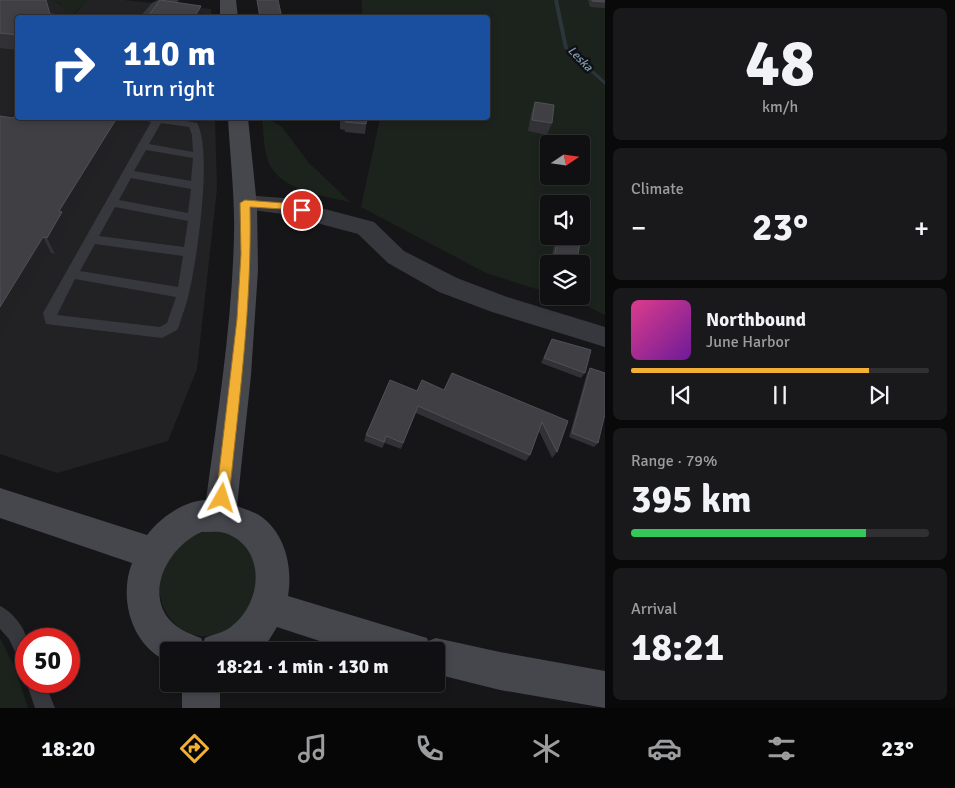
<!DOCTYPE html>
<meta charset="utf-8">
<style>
:root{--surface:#101012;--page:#19191b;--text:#f1f3f6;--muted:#9c9d9f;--line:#303032;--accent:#f2b134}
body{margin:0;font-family:Signika,sans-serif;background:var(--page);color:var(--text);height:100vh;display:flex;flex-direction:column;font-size:19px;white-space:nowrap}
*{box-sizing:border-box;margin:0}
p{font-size:16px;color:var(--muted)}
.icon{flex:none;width:28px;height:28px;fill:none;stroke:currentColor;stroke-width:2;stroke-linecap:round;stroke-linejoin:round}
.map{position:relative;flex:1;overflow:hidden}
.sheet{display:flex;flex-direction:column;gap:8px;padding:8px;background:#09090a;width:350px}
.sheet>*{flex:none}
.hud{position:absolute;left:15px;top:15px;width:475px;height:105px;border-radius:5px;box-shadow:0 2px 8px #0003,0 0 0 1px var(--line);background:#1a4fa0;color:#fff;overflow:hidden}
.needle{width:32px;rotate:77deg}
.fabs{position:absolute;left:540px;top:135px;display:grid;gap:10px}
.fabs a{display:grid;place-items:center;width:50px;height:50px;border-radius:5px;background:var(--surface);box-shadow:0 2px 8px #0003,0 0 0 1px var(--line);font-size:25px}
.speed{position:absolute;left:15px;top:628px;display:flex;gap:10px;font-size:25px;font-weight:700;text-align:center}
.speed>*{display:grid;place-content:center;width:65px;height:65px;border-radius:50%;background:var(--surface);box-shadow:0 2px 8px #0003,0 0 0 1px var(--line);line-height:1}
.speed .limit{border:8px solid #d22;background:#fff;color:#111}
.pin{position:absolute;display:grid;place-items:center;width:42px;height:42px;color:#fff;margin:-21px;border:2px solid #fff;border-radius:50%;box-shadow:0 1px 5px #0007}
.me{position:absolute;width:55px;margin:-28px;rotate:6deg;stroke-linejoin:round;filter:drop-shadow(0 0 4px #0008)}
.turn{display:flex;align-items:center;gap:18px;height:105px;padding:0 25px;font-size:22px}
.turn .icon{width:65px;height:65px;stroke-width:2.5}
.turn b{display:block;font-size:35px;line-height:42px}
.big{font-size:38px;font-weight:700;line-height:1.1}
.sheet .widget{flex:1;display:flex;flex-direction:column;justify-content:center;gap:8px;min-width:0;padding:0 18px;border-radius:8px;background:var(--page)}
.sheet .dial{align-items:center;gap:0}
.dial b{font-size:65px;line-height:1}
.song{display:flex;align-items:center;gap:15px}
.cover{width:60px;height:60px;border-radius:8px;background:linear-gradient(135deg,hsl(330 70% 55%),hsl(280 70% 35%))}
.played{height:5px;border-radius:2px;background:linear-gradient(90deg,var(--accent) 80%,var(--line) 80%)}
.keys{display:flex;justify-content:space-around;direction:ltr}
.heat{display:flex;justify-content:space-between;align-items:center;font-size:28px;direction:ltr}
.charge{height:8px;border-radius:4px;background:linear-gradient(90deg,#34c759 79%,var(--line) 0)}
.trip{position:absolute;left:160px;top:642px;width:285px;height:50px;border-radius:5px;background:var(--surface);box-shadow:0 2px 8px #0003,0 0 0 1px var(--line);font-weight:700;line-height:50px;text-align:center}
.menu{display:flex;height:80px;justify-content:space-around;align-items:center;background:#060607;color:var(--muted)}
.menu .icon{width:35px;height:35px}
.menu .active{color:var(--accent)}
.menu b{font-size:22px;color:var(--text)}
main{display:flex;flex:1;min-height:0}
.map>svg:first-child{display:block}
.built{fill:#222225}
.green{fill:#1c231d;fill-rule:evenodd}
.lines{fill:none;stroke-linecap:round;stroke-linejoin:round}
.stream{fill:#2c353c;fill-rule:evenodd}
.service{fill:#37383d;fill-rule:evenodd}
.minor{fill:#37383d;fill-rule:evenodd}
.secondary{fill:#45474d;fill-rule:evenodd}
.wall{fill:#323236}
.shaded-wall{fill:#212124}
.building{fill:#3f3f44;stroke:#4f5156}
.route{fill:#f2b134;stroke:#9d7322}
.labels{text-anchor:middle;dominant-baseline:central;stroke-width:5;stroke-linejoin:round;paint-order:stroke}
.far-water-label{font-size:12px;font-style:italic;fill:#7f9bb3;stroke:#111113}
</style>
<main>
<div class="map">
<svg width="605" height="708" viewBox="0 0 605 708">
<rect width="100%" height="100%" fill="#161618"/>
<g class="built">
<path d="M0,0H53L64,7L68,16L18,18V118H215L217,189L197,369L168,441L57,473L0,454Z"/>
<path d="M87,0H124L211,9L212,17H72Z"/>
</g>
<g class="green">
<path d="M49,0H87L72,16L78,18L69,17L60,3Z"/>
<path d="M362,0H605V315L579,302L560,296H581V264H549V293L486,273L361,207L380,118H488V18L362,17ZM549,144H581V176H549ZM549,204H581V236H549Z"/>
<path d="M262,118H267L282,127L308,162L350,202C326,197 288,191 273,170C263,157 264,133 262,118Z"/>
<path d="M213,530C244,534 245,543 260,567L247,617C238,623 225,634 214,636C177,641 151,605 162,571C164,565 169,560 172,555C176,550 179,544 184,540C194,534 203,532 213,530Z"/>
<path d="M0,638L14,666L28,708H0Z"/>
</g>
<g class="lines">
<path class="stream" d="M554,0H558L568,48L605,81V85L564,48Z"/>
<g class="service">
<path d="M140,118H168L197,123C213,151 197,259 189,293C187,304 182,315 179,326L177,330L162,338L46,324L43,313L151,122L141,120ZM161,123L189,127L192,135L193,152L149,144ZM146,150L193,158L191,181L134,171ZM131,178L191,189L188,213L119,200ZM115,207L188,221L184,247L99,236ZM95,244L183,256L178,287L80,271ZM75,279L176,297L167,323L160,327L57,315Z"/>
<path d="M0,606C10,610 24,626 26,637C28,643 26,657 26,665L20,662L9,639L0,629Z"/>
<path d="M26,680V681H44L55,708H35L26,681Z"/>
</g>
<g class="minor">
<path d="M158,0H179C174,6 163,10 156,18H139L152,3Z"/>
<path d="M245,195L283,198L374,222L404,251L457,278L507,297L605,327V347L492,312L439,292L388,263L358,234L283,214L237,208L234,203L237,198Z"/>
</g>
<g class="secondary">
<path d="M220,0H236L238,18H220Z"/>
<path d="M228,118H248L257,206L258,270L251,375L237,506C244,509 252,511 259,515C285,532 293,567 288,596L427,638L428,641L436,638L500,652L605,671V708L500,690L436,674V651H350L277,627L269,640L259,651H169V662C132,647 118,599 132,563L0,518V488L147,535C160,518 183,501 206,500C218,412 232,324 234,236C235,196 230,157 228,118ZM202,532C210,532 219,531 225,533C266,547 263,601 233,625C226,632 214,634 205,638L203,643L201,638C188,633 177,629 168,618C145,587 172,544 202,532Z"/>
<rect x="182" y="684" width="38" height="24"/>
</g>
</g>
<g class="wall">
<path d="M0,0L18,18V50L0,48Z"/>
<path d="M588,0H605V8L590,7Z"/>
<path d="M535,102L552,123L547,135L528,131L531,114Z"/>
<path d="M13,118L120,138L68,225L69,229L55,254L51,253L0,340Z"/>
<path d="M340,118H367L365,134L345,132V130L340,129Z"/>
<path d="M556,236H581L576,264H550Z"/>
<path d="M549,272V282H547Z"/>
<path d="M552,339L585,373L581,378L541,363Z"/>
<path d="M590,368L598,443L594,447L569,437L587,373Z"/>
<path d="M444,390L568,421L557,452L552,458L539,431L530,455L526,461L416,413L401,449L385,443L382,448L364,441L366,435L417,391Z"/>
</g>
<g class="shaded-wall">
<path d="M201,6L202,18H194Z"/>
<path d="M115,121L120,138L68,225L69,229L55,254L47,238L59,211Z"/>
<path d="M43,237L51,253L0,340V307Z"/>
</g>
<g class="building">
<path d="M0,0H46L50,14L70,16L69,18H18V35L0,33Z"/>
<path d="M160,0L201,6L194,18H147Z"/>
<path d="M257,0H278L282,18H260Z"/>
<path d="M592,0H605V2L592,1Z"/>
<path d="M535,102L554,105L552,123L532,120Z"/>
<path d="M18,112V118H91L115,121L59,211L62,212L47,238L43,237L0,307V116L13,118Z"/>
<path d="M340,118H367L366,124L345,122L346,120L340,119Z"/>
<path d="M581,222L584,223L576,264H553L558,236H581Z"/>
<path d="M552,339L591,350L585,373L544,358Z"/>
<path d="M590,368L605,373V414L598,443L572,433Z"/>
<path d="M452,373L568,421L557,452L542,422L530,455L418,406L403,443L386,436L384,442L366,435L390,380L417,391L422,380L444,390Z"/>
</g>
<path class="route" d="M245,200L283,203L306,208L307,210L302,214L283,209L250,207C252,305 239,400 229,498L227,502L222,504L218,502L216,498L237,319L241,254L240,203Z"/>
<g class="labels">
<g class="far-water-label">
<text transform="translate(580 59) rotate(46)">Leska</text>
</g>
</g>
</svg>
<div class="fabs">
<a><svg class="needle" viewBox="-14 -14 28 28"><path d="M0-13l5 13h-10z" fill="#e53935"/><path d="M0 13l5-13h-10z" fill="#9c9d9f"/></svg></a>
<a><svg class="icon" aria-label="sound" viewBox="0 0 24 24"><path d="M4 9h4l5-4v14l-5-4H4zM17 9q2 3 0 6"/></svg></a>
<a><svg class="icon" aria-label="layers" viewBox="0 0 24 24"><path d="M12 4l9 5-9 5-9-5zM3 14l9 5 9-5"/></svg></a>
</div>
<div class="speed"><div class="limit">50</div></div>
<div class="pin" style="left:302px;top:210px;background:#d93025"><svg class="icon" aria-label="arrive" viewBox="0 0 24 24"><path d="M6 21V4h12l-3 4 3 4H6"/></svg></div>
<svg class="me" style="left:222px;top:498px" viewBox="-20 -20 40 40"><path d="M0-17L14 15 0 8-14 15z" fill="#f2b134" stroke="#fff" stroke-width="4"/></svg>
<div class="trip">18:21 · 1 min · 130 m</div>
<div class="hud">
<div class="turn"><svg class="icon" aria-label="right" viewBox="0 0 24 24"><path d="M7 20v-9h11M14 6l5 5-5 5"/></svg><div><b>110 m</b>Turn right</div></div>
</div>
</div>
<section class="sheet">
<div class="widget dial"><b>48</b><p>km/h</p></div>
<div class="widget"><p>Climate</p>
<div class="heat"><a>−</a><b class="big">23°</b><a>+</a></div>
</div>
<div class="widget">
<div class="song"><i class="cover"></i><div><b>Northbound</b><p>June Harbor</p></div></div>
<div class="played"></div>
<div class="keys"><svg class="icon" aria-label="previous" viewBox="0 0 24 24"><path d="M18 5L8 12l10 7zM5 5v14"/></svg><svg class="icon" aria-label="pause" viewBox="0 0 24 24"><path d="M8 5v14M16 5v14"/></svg><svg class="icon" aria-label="next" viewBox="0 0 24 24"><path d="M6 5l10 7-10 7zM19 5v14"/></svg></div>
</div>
<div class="widget"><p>Range · 79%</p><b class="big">395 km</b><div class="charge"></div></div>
<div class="widget"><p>Arrival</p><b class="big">18:21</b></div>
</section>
</main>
<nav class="menu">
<b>18:20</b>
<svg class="icon active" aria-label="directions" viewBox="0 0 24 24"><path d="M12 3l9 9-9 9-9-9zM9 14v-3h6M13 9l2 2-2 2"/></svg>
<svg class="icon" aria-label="music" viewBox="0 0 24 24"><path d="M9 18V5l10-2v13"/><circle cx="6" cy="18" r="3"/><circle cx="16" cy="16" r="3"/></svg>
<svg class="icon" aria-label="phone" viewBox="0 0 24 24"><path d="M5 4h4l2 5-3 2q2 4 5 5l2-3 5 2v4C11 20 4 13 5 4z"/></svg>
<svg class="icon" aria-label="climate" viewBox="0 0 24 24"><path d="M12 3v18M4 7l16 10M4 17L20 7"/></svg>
<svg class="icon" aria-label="car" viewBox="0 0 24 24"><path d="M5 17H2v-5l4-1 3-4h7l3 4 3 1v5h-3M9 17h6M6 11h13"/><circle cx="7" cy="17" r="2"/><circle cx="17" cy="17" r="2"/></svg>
<svg class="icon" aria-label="filters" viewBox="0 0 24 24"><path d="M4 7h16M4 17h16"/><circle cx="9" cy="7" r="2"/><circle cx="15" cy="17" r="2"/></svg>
<b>23°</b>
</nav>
